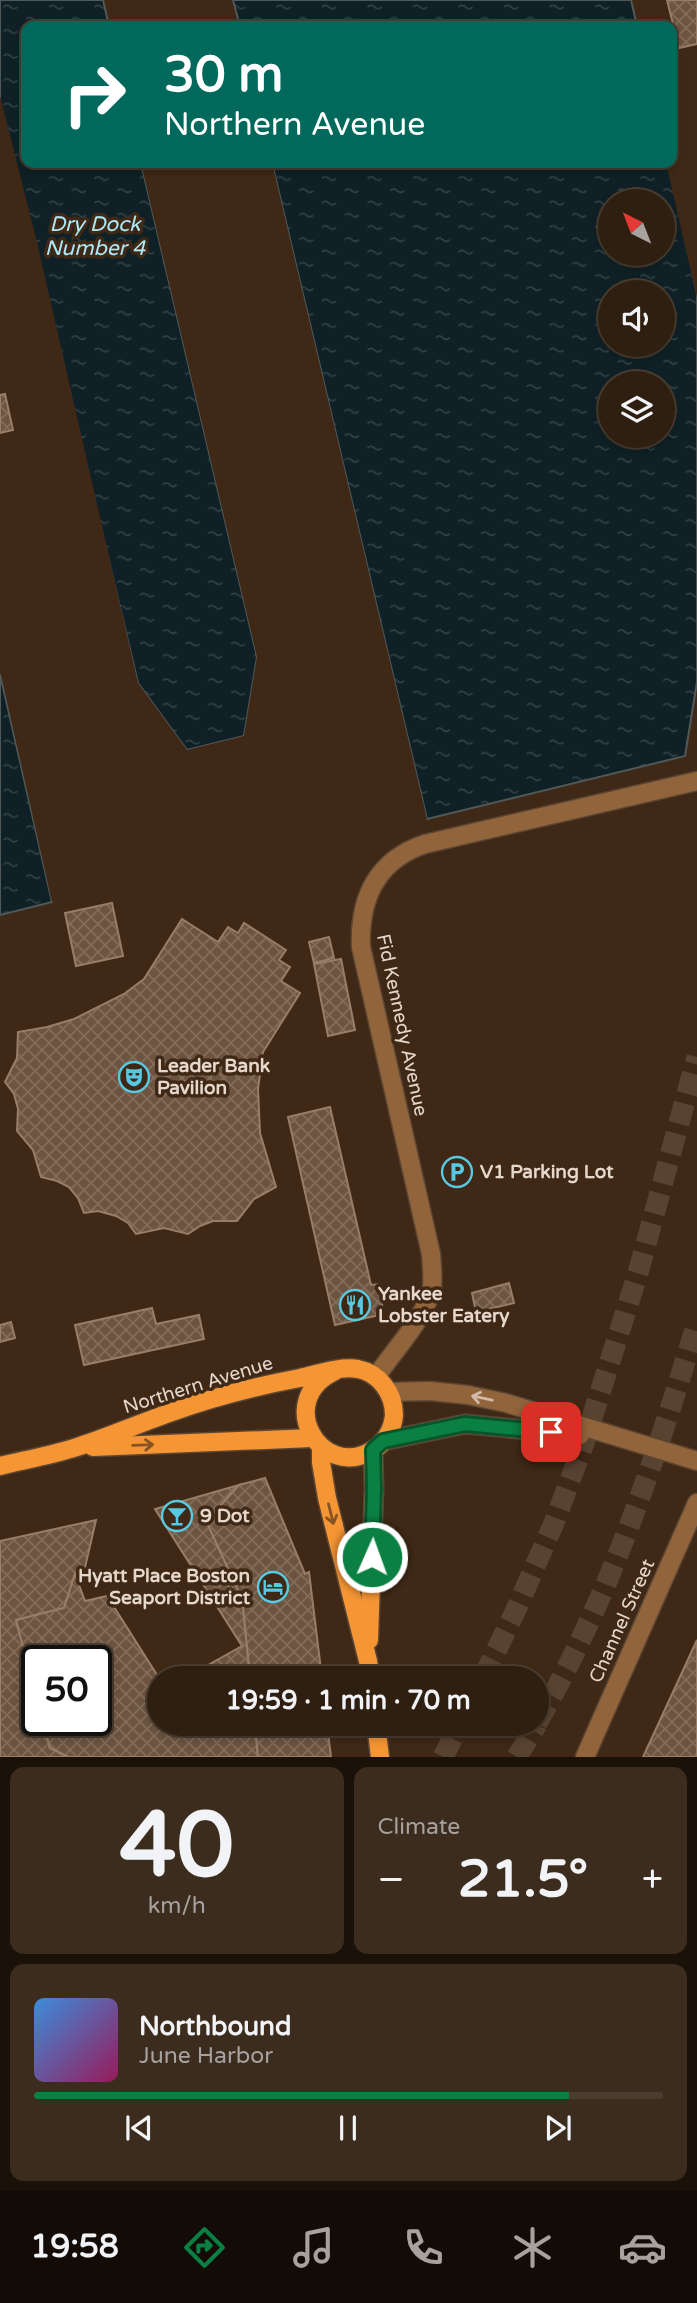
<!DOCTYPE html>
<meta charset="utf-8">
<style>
:root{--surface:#2f1f10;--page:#3b2c1e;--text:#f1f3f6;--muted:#a7a29f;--line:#4a3d30;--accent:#0b8043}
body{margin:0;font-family:"Varela Round",sans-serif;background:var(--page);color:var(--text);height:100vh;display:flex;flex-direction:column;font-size:26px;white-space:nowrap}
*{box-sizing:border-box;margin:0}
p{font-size:23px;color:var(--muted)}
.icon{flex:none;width:38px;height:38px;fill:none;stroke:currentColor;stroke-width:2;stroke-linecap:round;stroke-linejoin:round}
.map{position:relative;height:1757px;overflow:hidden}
.sheet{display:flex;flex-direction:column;gap:10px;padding:10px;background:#1a1109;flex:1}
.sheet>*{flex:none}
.guide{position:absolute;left:21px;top:21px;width:656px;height:147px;border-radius:14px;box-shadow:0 4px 10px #0003,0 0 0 2px var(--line);background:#00695c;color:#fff;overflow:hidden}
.needle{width:46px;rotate:318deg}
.tools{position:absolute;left:598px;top:189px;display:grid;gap:14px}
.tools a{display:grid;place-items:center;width:77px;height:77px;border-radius:50%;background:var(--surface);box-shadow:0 4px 10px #0003,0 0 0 2px var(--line);font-size:35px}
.speed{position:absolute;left:21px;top:1645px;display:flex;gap:14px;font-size:35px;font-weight:700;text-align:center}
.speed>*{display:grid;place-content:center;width:91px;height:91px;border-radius:50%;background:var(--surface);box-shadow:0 4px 10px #0003,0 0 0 2px var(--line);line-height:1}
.speed .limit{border:4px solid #111;border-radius:10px;background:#fff;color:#111}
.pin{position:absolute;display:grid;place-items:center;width:60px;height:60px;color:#fff;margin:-30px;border-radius:14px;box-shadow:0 4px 10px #0006}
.me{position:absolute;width:77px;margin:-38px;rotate:2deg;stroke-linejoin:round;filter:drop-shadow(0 0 5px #0008)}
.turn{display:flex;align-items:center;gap:24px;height:147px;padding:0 28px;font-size:32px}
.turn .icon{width:91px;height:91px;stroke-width:2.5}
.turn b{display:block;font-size:49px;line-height:60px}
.big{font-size:52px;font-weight:700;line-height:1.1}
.sheet .tile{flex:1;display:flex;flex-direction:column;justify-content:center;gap:10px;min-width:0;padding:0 24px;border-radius:14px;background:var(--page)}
.sheet .dial{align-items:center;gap:0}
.dial b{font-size:91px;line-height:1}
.song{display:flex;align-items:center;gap:21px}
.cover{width:84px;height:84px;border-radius:10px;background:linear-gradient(135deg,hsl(210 70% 55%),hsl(330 70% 35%))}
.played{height:7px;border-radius:4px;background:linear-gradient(90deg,var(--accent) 85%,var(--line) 85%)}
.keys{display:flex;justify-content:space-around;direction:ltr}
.heat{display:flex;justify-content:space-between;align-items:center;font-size:38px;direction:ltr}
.sheet .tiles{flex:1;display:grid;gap:10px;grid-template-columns:1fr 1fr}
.tile:last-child{grid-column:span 2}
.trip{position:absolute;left:147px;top:1666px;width:402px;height:70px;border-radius:35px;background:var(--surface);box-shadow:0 4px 10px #0003,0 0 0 2px var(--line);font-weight:700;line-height:70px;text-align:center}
.dock{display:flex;height:112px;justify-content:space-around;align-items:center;background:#130c06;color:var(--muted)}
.dock .icon{width:49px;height:49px}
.dock .selected{color:var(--accent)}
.dock b{font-size:32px;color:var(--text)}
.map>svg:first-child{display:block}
.water{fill:url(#water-ripples);stroke:#505858;stroke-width:2;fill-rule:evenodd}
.pier{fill:#3f2916}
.building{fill:url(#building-cross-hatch);stroke:#987d68;stroke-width:2}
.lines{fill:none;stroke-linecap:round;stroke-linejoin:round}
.highway-tunnel{stroke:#584331;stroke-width:21;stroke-dasharray:21 10;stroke-linecap:butt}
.minor-casing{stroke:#5a4533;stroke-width:21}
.major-casing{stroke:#5a4533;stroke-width:21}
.minor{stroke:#92643b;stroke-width:18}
.major{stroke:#f69534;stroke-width:18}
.oneway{stroke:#d1baa7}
.oneway2{stroke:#885422}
.route-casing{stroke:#07532c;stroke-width:18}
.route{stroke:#0b8043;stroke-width:12}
.labels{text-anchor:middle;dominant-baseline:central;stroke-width:7;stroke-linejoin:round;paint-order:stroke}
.street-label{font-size:19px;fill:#e6d7cb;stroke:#3f2916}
.poi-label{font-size:19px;font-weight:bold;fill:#e6d7cb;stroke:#3f2916;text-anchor:start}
.water-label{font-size:21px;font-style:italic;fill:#afe8f7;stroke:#3f2916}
</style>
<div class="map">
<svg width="697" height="1757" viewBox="0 0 697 1757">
<defs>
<pattern id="water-ripples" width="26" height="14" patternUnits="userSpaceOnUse" patternTransform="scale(1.75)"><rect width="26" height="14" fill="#0f2126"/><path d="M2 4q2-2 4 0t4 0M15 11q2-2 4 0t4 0" fill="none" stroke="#324044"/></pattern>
<pattern id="building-cross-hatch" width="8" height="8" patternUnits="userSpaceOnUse" patternTransform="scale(1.75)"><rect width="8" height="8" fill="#6d5440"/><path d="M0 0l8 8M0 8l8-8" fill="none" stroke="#826c5a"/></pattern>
</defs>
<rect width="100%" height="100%" fill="#3f2916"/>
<g class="water">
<path d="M0,0H103L109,26H26V163H141L257,657L244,736L187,750L138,683L0,104Z"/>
<path d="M233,0H631L637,26H240Z"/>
<path d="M272,163H668L697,293V682L685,756L427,819ZM611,201H663V254H611ZM611,292H663V345H611ZM611,383H663V436H611Z"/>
<path d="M0,674L52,902L0,915Z"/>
</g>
<g class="pier">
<path d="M0,96L36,238L138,683L187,750L244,736L257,657L141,163H144L260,657L247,737L245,740L185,753L135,684L0,119Z"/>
<path d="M268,163H272L427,819L423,820Z"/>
<path d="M666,163H671L697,277V297Z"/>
<path d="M0,670L3,673L55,901L52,902Z"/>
</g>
<g class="building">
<path d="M667,0H697V44L679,48Z"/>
<path d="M5,394L13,430L0,433V395Z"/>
<path d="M112,903L123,956L76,966L65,913Z"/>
<path d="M182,919L218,942L228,927L238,933L244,923L286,950L279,960L290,967L281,981L300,993L263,1052L258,1089L260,1133L276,1187L254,1199L237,1221H213L200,1226L188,1234L164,1228L136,1234L128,1223L116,1216L98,1211L84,1213L78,1198L69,1187L57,1181L41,1177L33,1150L17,1131L18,1109L14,1094L5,1082L17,1058L18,1032L47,1027L74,1019L124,994L144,979Z"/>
<path d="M329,937L334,958L314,963L309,942Z"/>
<path d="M341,959L355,1030L328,1036L314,964Z"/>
<path d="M330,1107L371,1285L378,1284L384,1314L335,1325L288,1117Z"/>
<path d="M509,1283L514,1303L476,1312L472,1293Z"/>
<path d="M152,1308L156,1324L199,1315L204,1339L84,1365L75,1325Z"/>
<path d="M11,1322L15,1338L0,1342V1325Z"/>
<path d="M265,1478L305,1574L309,1572L322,1678H250L242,1599L206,1521L239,1485Z"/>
<path d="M239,1485L206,1521L242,1599L250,1678H185L242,1646L155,1509Z"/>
<path d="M96,1520L84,1572L75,1574L64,1608L16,1620L37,1699V1720H42L50,1748L69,1757H0V1541Z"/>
<path d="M75,1574L85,1601L107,1596L159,1678V1724H255L258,1757H69L50,1748L42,1720H96V1661H37V1699L16,1620L64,1608Z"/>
<path d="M697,1640V1757H643Z"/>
<path d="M255,1724H327L331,1757H258Z"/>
</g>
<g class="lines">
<g class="highway-tunnel">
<path d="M483,1678L514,1614L554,1523L585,1440L638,1273L697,1057"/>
<path d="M537,1723C610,1597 655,1461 697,1323"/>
<path d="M443,1757L460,1724"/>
<path d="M517,1757L537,1724"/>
</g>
<g class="minor-casing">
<g id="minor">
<path d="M376,1377C393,1351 426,1318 432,1287C433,1276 432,1265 431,1254L361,947C359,898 377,860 425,844L697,781"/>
<path d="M389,1392L430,1391L468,1395L506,1403L697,1461"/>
<path d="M383,1441L465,1424L580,1435"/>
<path d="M585,1757L697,1503"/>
</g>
</g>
<g class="major-casing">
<g id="major">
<path d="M93,1447L312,1438"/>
<path d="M321,1447V1462L327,1498L368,1661L371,1678"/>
<path d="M0,1466C25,1460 52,1455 77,1447C109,1437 140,1423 172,1412C214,1397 257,1386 300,1378C318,1374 340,1366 358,1369C379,1373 394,1393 394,1415C393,1429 385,1443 373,1450C321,1482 273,1400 335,1371"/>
<path d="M369,1640L374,1489L373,1450"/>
<path d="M376,1724L380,1757"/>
</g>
</g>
<use href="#minor" class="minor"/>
<use href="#major" class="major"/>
</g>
<defs><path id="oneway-shaft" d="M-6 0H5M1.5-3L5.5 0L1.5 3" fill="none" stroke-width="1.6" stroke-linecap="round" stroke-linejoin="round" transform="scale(1.75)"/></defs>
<use class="oneway" href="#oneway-shaft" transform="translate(482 1398) rotate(-168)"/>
<g class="oneway2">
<use href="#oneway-shaft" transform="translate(143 1445) rotate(-2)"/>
<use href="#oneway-shaft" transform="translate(331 1514) rotate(76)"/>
</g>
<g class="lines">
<g class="route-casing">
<path id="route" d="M372,1557L374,1489L373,1450L383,1441L465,1424L551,1432"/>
</g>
<use href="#route" class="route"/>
</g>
<defs>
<g id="theatre-ring" transform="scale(1.575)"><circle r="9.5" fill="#3f2916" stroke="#58c9e3" stroke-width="1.5"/><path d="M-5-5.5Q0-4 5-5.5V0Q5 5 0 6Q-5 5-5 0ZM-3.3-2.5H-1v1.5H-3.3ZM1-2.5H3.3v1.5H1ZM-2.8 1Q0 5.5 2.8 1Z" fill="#58c9e3"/></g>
<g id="parking-ring" transform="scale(1.575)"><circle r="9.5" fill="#3f2916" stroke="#58c9e3" stroke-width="1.5"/><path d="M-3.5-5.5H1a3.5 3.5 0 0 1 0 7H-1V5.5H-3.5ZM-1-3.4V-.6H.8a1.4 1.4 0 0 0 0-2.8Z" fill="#58c9e3"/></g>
<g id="restaurant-ring" transform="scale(1.575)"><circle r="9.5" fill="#3f2916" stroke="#58c9e3" stroke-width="1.5"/><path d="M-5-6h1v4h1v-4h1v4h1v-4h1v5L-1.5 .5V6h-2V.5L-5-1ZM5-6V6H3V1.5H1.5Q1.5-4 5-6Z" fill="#58c9e3"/></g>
<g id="bar-ring" transform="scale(1.575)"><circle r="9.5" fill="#3f2916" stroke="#58c9e3" stroke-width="1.5"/><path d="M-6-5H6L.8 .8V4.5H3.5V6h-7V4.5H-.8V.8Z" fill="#58c9e3"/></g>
<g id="hotel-ring" transform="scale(1.575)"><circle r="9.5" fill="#3f2916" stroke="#58c9e3" stroke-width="1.5"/><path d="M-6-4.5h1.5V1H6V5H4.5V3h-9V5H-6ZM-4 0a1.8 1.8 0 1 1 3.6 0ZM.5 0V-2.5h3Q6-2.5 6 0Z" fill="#58c9e3"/></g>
</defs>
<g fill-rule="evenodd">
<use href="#theatre-ring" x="134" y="1077"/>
<use href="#parking-ring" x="457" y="1172"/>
<use href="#restaurant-ring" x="355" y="1305"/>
<use href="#bar-ring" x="177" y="1516"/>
<use href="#hotel-ring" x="273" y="1587"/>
</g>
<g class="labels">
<g class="street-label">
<text transform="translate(402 1025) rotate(78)">Fid Kennedy Avenue</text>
<text transform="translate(198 1385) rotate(-17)">Northern Avenue</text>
<text transform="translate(622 1621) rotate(-66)">Channel Street</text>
</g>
<g class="poi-label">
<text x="157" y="1066">Leader Bank<tspan x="157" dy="22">Pavilion</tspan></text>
<text x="480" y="1172">V1 Parking Lot</text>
<text x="378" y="1294">Yankee<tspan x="378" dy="22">Lobster Eatery</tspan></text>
<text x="200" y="1516">9 Dot</text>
<text x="250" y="1576" text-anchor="end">Hyatt Place Boston<tspan x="250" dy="22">Seaport District</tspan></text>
</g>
<g class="water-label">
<text x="95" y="224">Dry Dock<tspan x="95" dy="24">Number 4</tspan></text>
</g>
</g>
</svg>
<div class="tools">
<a><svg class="needle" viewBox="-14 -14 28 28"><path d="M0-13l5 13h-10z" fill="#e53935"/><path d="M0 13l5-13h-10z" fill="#a7a29f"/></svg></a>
<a><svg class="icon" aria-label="sound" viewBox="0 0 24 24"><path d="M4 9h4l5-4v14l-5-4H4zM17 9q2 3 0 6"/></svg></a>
<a><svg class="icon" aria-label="layers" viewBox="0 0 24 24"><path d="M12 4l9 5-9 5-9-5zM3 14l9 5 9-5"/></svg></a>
</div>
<div class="speed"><div class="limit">50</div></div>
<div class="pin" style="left:551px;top:1432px;background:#d93025"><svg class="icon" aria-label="arrive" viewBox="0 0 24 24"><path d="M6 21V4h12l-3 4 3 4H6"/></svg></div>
<svg class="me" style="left:372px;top:1557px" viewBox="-20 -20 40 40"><circle r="17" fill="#0b8043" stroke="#fff" stroke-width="3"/><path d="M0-11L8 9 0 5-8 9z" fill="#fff"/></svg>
<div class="trip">19:59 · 1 min · 70 m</div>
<div class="guide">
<div class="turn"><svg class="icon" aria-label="right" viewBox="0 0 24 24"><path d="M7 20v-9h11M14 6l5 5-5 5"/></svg><div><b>30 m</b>Northern Avenue</div></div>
</div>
</div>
<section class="sheet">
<div class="tiles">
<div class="tile dial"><b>40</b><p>km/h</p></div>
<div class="tile"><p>Climate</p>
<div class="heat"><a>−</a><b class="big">21.5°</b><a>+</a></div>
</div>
<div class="tile">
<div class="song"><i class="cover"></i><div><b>Northbound</b><p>June Harbor</p></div></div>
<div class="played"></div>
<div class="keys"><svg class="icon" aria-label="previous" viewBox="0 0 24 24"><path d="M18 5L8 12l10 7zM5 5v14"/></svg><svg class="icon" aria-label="pause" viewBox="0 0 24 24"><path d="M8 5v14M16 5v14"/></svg><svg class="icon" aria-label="next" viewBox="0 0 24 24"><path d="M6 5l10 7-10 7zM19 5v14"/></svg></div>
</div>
</div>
</section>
<nav class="dock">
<b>19:58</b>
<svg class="icon selected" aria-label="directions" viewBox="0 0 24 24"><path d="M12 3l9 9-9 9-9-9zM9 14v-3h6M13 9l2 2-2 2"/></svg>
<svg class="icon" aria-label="music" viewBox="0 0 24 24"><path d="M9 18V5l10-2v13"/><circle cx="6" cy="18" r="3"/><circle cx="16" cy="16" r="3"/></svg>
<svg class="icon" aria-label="phone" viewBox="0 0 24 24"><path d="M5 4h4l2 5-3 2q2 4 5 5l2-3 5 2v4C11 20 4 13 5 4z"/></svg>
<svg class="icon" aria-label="climate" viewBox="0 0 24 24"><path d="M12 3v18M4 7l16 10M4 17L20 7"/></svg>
<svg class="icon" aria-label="car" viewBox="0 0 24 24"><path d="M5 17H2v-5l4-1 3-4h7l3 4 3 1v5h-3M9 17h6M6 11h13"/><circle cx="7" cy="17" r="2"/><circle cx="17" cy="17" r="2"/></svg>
</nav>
